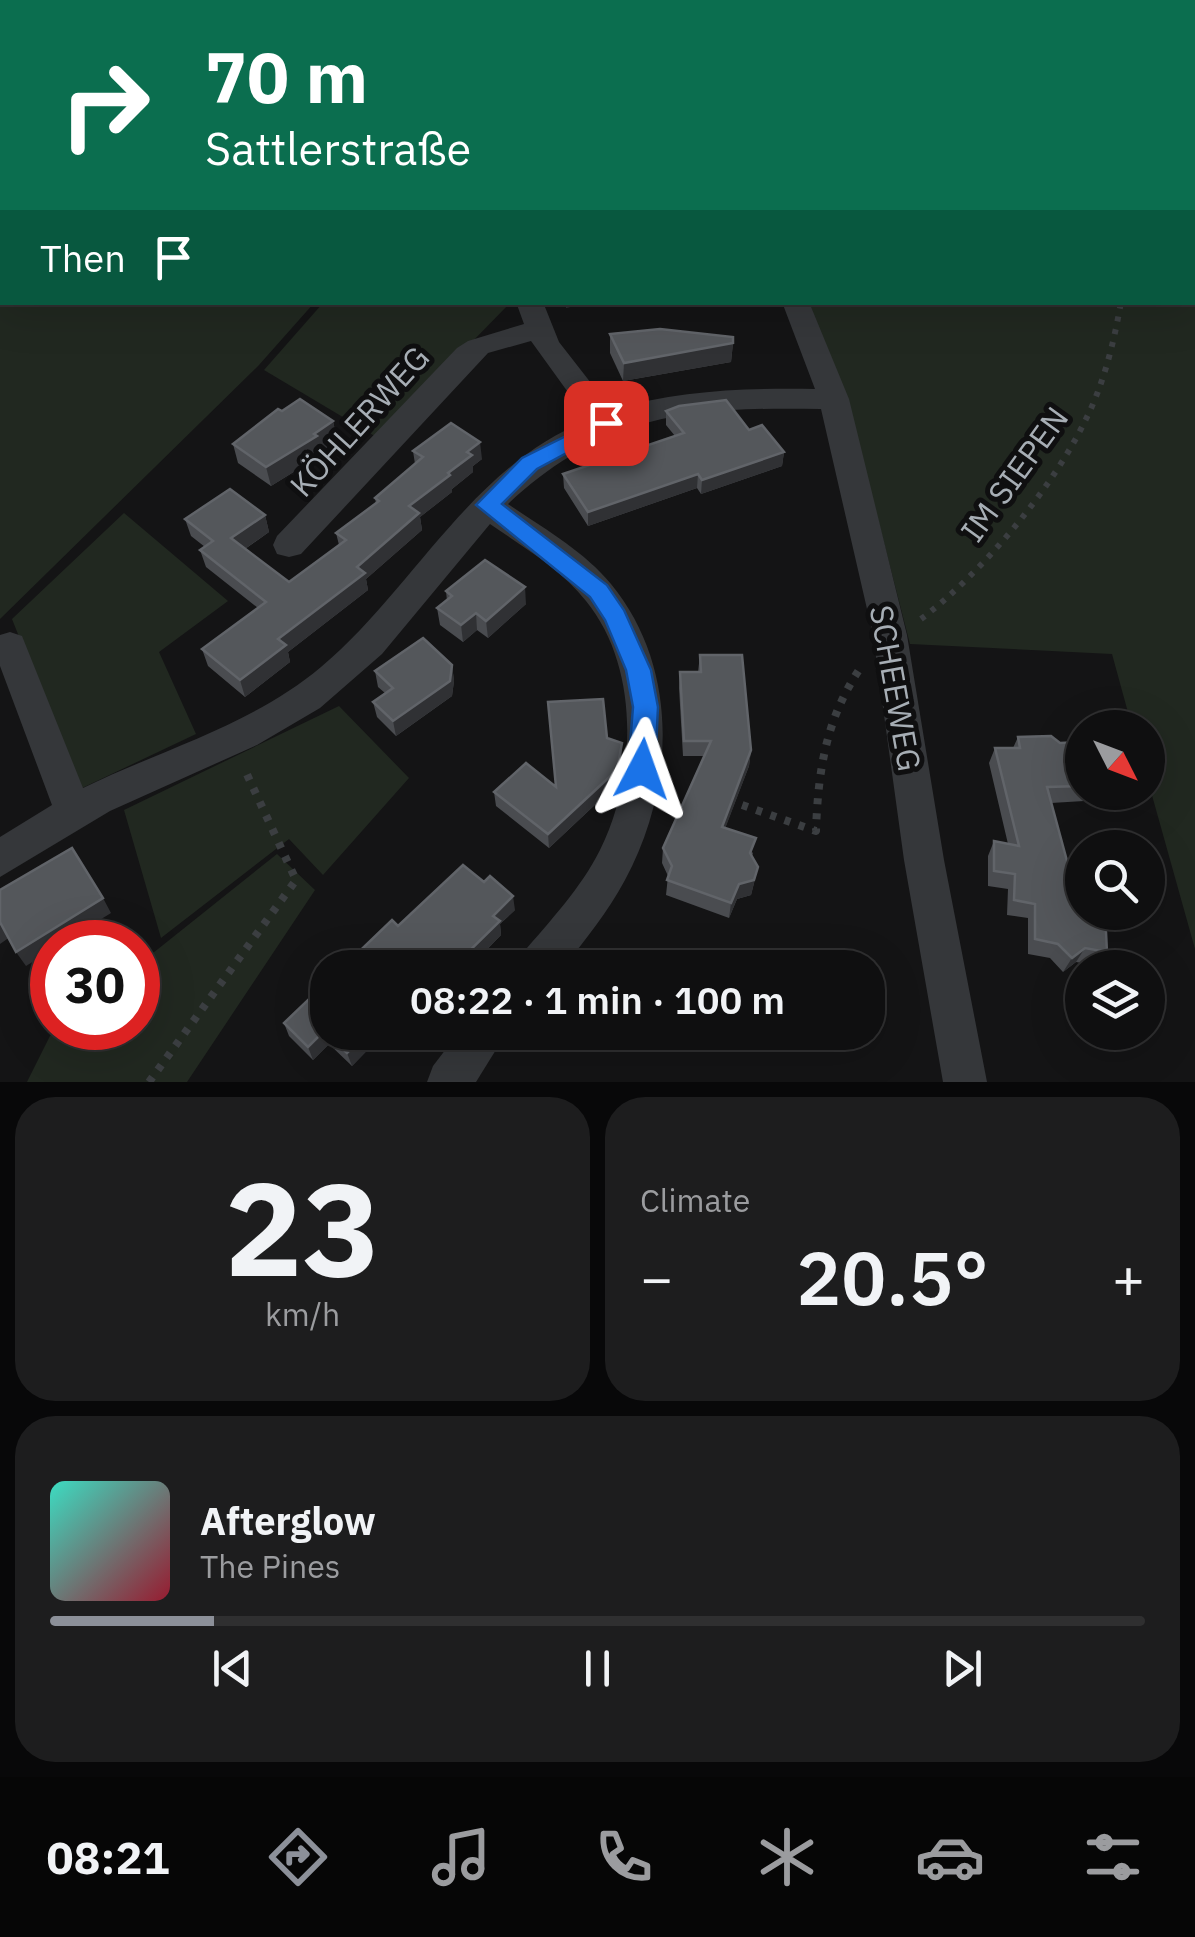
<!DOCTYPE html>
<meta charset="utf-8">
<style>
:root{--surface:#0f0f10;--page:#1d1d1e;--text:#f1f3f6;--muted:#9b9c9f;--line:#2f2f30;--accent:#8c9099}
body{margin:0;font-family:"IBM Plex Sans",sans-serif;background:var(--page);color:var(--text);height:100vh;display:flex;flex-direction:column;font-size:38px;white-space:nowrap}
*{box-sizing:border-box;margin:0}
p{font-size:32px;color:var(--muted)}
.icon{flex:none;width:55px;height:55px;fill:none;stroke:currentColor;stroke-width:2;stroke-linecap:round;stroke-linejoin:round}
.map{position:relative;height:1082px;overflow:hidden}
.sheet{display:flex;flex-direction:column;gap:15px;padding:15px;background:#080809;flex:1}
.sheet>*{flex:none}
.banner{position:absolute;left:0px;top:0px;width:1195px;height:305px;box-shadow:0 10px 40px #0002,0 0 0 2px var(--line);background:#0b6e4f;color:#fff;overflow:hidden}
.needle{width:65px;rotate:132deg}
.tools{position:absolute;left:1065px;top:710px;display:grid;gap:20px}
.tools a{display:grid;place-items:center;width:100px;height:100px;border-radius:50%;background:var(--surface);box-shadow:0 10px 40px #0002,0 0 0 2px var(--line);font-size:50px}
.speed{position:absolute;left:30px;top:920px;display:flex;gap:20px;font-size:50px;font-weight:700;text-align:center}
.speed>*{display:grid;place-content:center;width:130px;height:130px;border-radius:50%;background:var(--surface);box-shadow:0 10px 40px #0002,0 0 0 2px var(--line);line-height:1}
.speed .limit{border:15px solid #d22;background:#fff;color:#111}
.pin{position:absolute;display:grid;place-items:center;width:85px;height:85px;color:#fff;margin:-42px;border-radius:20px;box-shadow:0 5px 15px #0006}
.me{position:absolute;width:110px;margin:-55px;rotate:4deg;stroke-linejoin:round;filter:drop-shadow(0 0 8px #0008)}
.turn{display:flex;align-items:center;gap:35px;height:210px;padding:0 40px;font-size:45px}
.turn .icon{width:130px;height:130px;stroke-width:2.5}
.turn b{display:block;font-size:70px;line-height:85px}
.then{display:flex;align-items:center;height:95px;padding:0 40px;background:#0003;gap:20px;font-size:38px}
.big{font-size:75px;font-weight:600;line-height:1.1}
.sheet .card{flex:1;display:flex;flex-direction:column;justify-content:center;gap:15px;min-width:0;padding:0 35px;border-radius:40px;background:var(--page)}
.sheet .dial{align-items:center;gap:0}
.dial b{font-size:130px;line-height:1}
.song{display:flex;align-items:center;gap:30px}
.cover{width:120px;height:120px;border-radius:15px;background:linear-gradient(135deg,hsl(170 70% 55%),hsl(350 70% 35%))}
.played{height:10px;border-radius:5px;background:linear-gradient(90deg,var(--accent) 15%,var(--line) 15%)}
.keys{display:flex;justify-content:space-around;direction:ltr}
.heat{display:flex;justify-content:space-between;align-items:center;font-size:55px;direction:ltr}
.sheet .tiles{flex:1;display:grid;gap:15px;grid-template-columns:1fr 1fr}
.card:last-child{grid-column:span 2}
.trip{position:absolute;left:310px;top:950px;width:575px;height:100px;border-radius:40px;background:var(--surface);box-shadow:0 10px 40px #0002,0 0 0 2px var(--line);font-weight:600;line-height:100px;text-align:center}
.menu{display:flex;height:160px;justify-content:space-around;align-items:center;background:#060606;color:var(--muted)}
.menu .icon{width:70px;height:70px}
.menu .selected{color:var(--accent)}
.menu b{font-size:45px;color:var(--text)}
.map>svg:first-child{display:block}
.green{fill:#212820}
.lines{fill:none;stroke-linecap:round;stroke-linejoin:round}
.path-far2{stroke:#3b3e41;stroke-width:5;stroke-dasharray:4 5;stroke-linecap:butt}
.path-far1{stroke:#3b3e41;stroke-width:6;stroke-dasharray:5 8;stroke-linecap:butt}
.path{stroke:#3b3e41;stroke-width:8;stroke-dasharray:6 9;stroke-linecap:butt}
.street{fill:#35373a;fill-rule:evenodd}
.wall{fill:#4a4c50}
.shaded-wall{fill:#303134}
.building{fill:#54575b;stroke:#616469;stroke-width:2.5}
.route{fill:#1a73e8;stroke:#114b97;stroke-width:2.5}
.labels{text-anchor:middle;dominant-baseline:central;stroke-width:10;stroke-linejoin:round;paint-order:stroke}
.street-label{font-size:32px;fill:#a7aeb5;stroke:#0f0f10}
</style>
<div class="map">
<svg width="1195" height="1082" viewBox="0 0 1195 1082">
<rect width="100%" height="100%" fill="#141415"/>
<g class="green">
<path d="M0,0H1195V949L1148,781V728L1132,727L1112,654L910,644L847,399L802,303L1192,302V2H2V302L314,303L259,365L0,619Z"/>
<path d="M323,303H510L378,438L264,370Z"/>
<path d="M124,513L228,601L159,652L196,734L80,789L12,619Z"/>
<path d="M339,706L409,778L323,875L289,839L161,938L124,810Z"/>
<path d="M277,854L315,890L187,1082H27L50,1036L60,1028H138V965Z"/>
</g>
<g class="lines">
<path class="path-far2" d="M513,0L520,2"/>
<path class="path-far1" d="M921,619C982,573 1053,488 1086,419C1104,383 1114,342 1121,302"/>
<g class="path">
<path d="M728,800L816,831C818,771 826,718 861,667"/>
<path d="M149,1082L296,880L244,768"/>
</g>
<g class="street">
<path d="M603,0H624L625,2H604Z"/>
<path d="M516,302H543L559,342L612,410C678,390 747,388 815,389L782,302H809L849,399L907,635L944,860L987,1082H943L904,860L873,635L821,409C691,407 608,412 508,504C543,528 584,551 611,584C680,668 675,788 625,880C608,912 585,940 563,968H516L522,954C550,921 581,888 600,850C637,776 640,667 586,601C561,569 523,547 490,524L382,654L320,708L257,745L110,811L0,877V837L52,805L0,666V635L10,632L22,636L83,788C163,749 252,725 321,667C414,589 470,467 588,420L531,341L488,353L301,554L289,557L277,554L273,545L277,536L457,348L468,341L524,324Z"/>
<path d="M459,1032H507L476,1082H427L433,1066Z"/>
</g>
</g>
<g class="wall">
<path d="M610,334L733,343L731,362L623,381L610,353Z"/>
<path d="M282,411L333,421L337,440L320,452L321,455L271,486L238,463L233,444Z"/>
<path d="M666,411L749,430L784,452L782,466L701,494L697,488L588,526L564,488L563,474L675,436L666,425Z"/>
<path d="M413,451L482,459L473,466V472L452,489V492L420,517L422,530L366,579L368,590L288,652L290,662L245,697L208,666L202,649L258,608L206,567L200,550L205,547L191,536L185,519L265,515L269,532L245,549L289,582L339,545L336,533L376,504L375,498L415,464Z"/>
<path d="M446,591L526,604L488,638L477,630L463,642L440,625L437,608L447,601Z"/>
<path d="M700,655L751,750L749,766L725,828L753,853L752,856L758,867L751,895L737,899L729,918L666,895L668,876L662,863L663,848L704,756H683L679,688L680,672H698Z"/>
<path d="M452,665L454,681L452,696L396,736L377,717L373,702L385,693L378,687L375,671Z"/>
<path d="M1018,737L1060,743L1082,754V792H1088L1084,801L1051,803L1070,872L1107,952L1098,966L1076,962L1063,972L1050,958L1028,954V918L1007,915L1008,889L988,886V856L994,841L1008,844L989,763L995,748H1013Z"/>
<path d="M607,738L622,758L616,785L549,848L496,806L494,792L555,786Z"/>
<path d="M515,910L500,924L501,935L469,968H342L398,926Z"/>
<path d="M284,1023L328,1032H385L352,1066L329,1044L313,1060L289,1036Z"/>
</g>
<g class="shaded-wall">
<path d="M566,302H593L566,308Z"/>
<path d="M733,343L731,362L623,381L624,363Z"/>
<path d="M333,421L337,440L320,452L321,455L271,486L266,467Z"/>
<path d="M480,442L482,459L473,466V472L452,489V492L420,517L422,530L366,579L368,590L288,652L290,662L245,697L240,680L278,639L357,567L409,506L448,473L467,452Z"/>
<path d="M784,452L782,466L701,494L702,480Z"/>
<path d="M698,474L697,488L588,526V512Z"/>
<path d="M265,515L269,532L236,555L231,538Z"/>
<path d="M525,587L526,604L488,638L486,621Z"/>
<path d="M476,613L477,630L463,642L461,625Z"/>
<path d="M452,665L454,681L452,696L396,736L393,721Z"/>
<path d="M622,743V758L616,785L549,848L548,834Z"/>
<path d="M751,750L749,766L720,842L722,827Z"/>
<path d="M758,867L751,895L737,899L729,918L731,903L739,884Z"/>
<path d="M513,896L515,910L500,924L501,935L469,968H456L455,965L493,916Z"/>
<path d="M103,898L111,913L64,942H52V950L26,966L16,952Z"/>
<path d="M0,922L10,937L0,944Z"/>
<path d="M1085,948L1076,962L1063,972L1072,958Z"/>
<path d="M445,956L447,968H433Z"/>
<path d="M324,1031L329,1044L313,1060L308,1047Z"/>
<path d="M368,1032H385L352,1066L347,1053Z"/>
</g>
<g class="building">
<path d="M1122,0H1159L1186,2H1122Z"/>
<path d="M660,329L733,337V343L624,363L610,334Z"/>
<path d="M300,399L333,421L314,434L317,436L266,467L233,444L278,409L282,411Z"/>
<path d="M726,400L749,430L762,425L784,452L702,480L698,474L588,512L563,474L684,433L666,411L679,406Z"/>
<path d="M451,423L480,442L467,452L472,455L448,473L450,475L409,506L419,513L357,567L365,573L278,639L286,645L240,680L202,649L266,602L200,550L213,541L185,519L230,489L265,515L231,538L289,582L346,540L336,533L379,501L375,498L423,457L413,451Z"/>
<path d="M485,560L525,587L486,621L476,613L461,625L437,608L452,596L446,591Z"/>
<path d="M423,638L452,665L450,681L393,721L373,702L393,688L375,671Z"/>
<path d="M700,655H742L751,750L722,827L756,838L750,853L758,867L754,880L739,884L731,903L667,880L672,866L663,848L711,741H684L680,672H701Z"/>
<path d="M603,699L607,738L622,743L617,770L548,834L494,792L526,763L556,787L548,702Z"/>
<path d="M1051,736L1060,743L1079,742L1082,754V786L1047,787L1070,872L1082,875V912H1105L1107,952L1085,948L1072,958L1058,944L1035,939V904L1014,900L1015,874L994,871V841L1019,846L995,748H1020L1018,737Z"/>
<path d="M72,848L103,898L16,952L0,922V890Z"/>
<path d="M463,865L484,882L490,876L513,896L493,916L500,921L455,965L445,956L433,968H342L392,920L398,926Z"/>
<path d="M328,981V1032H368L347,1053L324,1031L308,1047L284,1023Z"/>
</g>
<path class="route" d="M606,416L613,418L616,423L613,428L537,469L502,504L607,585L624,610L651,670L658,707L655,769L651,777L642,780L632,777L628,769L633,707L626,670L605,620L590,597L476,505L522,458Z"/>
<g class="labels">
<g class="street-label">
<text transform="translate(359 421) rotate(-48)">KÖHLERWEG</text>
<text transform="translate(1014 474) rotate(-54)">IM SIEPEN</text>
<text transform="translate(896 688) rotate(80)">SCHEEWEG</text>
</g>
</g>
</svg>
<div class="tools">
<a><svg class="needle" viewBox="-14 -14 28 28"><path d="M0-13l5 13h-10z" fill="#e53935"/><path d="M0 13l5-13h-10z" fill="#9b9c9f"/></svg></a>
<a><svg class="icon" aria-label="search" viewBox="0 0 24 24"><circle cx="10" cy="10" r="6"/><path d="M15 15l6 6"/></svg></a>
<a><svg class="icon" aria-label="layers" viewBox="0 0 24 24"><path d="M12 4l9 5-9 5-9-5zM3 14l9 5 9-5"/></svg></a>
</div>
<div class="speed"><div class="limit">30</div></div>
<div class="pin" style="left:606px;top:423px;background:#d93025"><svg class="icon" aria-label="arrive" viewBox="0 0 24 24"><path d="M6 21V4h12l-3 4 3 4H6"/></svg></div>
<svg class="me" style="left:642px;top:769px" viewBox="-20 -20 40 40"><path d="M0-17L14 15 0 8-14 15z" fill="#1a73e8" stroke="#fff" stroke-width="4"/></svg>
<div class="trip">08:22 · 1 min · 100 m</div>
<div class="banner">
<div class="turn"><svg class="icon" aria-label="right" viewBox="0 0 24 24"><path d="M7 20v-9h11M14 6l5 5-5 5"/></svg><div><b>70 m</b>Sattlerstraße</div></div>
<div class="then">Then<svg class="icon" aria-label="arrive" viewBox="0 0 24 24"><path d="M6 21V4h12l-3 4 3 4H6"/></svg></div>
</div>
</div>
<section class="sheet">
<div class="tiles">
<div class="card dial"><b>23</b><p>km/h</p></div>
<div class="card"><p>Climate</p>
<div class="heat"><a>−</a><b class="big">20.5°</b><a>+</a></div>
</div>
<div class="card">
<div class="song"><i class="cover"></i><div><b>Afterglow</b><p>The Pines</p></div></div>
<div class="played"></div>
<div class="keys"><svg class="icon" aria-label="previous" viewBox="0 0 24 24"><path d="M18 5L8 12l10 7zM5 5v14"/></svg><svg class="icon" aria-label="pause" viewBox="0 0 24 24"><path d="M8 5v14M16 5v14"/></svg><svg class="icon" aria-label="next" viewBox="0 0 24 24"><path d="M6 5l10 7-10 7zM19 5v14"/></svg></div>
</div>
</div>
</section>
<nav class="menu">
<b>08:21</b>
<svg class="icon selected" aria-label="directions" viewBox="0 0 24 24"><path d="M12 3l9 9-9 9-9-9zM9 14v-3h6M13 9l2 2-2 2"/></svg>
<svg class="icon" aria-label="music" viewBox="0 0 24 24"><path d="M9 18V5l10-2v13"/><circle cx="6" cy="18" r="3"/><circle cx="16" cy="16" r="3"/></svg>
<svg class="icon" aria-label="phone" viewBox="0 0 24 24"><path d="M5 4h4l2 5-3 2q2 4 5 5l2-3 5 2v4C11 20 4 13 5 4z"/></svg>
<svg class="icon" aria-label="climate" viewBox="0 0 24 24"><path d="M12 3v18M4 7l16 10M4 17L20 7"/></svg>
<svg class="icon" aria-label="car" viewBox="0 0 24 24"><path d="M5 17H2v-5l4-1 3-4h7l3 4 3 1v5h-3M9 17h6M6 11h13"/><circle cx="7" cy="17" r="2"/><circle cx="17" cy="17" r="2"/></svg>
<svg class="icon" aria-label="filters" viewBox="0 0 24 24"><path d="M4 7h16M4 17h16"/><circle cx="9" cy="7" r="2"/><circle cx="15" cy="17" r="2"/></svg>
</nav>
